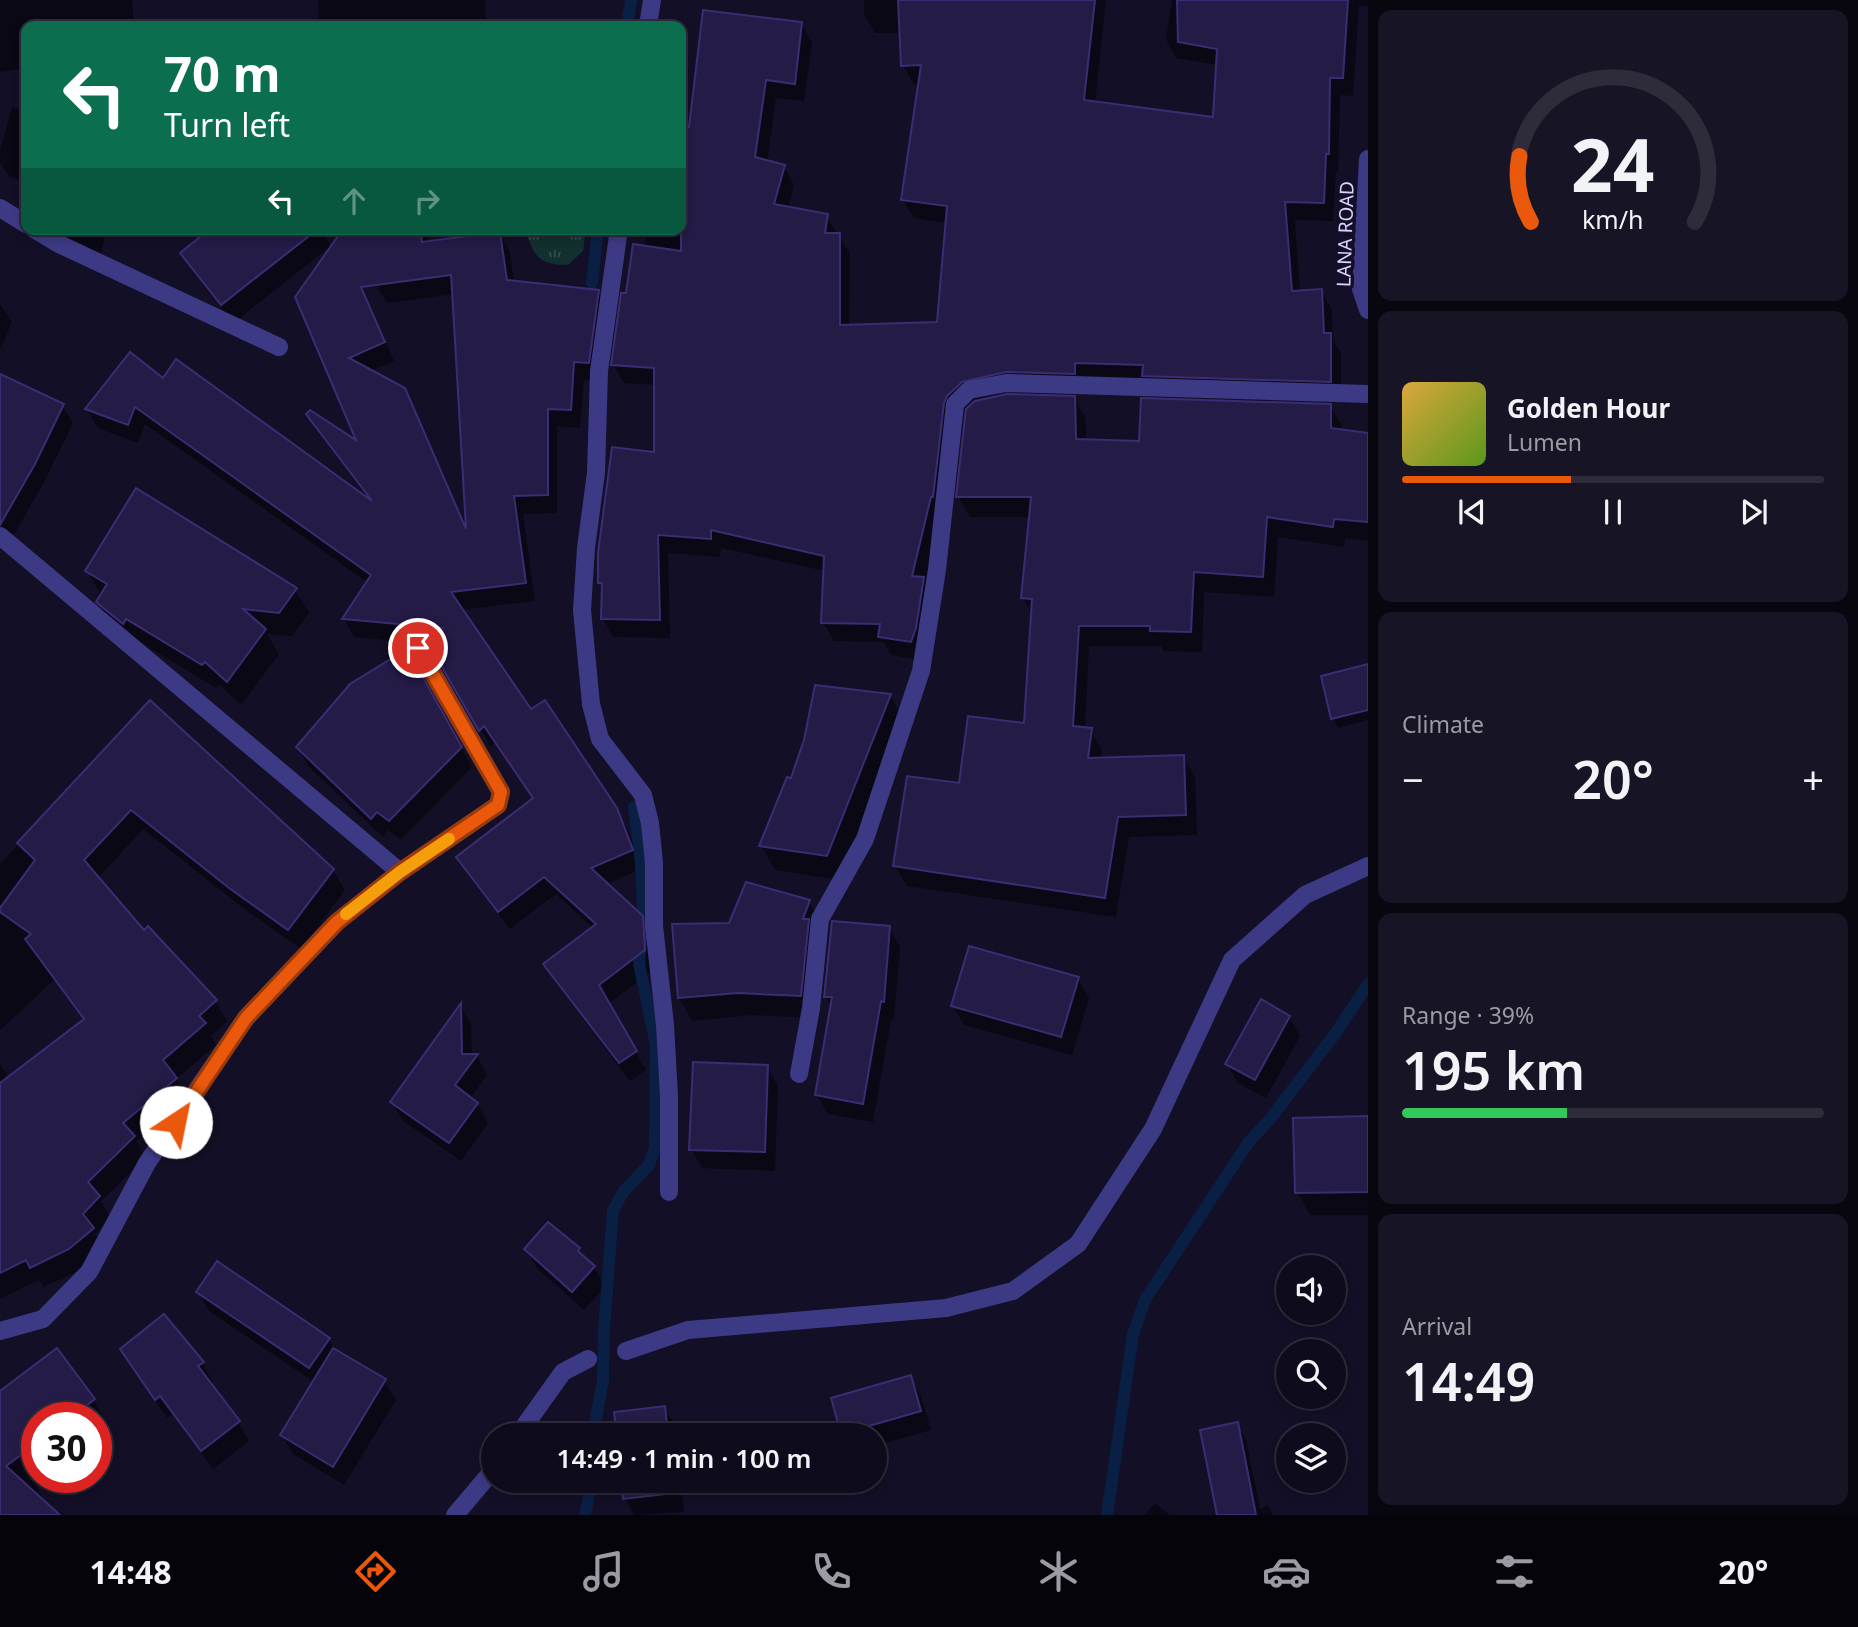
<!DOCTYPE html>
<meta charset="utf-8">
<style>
:root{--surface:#0e0b1c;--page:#171425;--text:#f1f3f6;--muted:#9b9ba3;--line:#2e2b3b;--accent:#ea580c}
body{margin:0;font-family:"Noto Sans",sans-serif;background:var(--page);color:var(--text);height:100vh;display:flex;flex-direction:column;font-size:26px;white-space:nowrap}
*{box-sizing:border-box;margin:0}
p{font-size:23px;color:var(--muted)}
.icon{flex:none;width:38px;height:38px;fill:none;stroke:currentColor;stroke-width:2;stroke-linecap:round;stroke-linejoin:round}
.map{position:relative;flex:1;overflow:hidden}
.details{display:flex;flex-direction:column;gap:10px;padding:10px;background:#08060f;width:490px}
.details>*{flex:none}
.hud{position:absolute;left:21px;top:21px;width:665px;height:214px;border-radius:14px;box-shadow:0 4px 10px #0003,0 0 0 2px var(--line);background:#0b6e4f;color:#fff;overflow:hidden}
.controls{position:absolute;left:1276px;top:1255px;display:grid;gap:14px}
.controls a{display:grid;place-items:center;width:70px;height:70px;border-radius:50%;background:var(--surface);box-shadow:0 4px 10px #0003,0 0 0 2px var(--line);font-size:35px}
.speed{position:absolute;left:21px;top:1402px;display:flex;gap:14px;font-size:35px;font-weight:700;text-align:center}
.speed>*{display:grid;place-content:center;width:91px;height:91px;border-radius:50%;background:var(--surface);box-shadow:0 4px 10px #0003,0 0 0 2px var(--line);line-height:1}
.speed .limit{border:10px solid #d22;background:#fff;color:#111}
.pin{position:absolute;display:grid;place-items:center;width:60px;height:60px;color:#fff;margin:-30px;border:4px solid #fff;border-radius:50%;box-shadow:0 2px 7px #0007}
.me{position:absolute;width:77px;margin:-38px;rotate:34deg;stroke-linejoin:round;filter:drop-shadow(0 0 5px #0008)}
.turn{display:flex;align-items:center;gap:24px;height:147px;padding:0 28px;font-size:32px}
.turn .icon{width:91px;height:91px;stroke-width:2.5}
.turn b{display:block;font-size:49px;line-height:60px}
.lanes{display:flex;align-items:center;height:66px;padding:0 28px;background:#0003;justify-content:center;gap:35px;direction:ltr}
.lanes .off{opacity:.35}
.big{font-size:52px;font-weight:600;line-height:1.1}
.details .card{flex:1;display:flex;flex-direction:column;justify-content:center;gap:10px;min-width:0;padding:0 24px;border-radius:14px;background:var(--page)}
.details .dial{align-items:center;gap:0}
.dial svg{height:182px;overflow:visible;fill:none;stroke:var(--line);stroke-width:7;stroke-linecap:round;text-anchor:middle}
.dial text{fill:var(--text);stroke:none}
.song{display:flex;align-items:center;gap:21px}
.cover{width:84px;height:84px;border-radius:10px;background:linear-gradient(135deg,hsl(40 70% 55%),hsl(90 70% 35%))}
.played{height:7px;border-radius:4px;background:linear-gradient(90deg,var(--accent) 40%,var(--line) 40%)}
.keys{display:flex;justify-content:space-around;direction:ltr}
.heat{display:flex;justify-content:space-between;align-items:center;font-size:38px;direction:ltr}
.charge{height:10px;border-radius:5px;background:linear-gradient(90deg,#34c759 39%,var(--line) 0)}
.trip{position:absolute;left:481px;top:1423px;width:406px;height:70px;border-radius:35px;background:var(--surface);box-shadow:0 4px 10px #0003,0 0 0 2px var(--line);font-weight:600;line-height:70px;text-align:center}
.menu{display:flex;height:112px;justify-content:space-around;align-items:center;background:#06040b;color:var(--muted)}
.menu .icon{width:49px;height:49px}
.menu .on{color:var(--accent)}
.menu b{font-size:32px;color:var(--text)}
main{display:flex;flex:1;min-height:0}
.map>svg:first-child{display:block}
.grass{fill:url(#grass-tufts)}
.shadow{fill:#0007}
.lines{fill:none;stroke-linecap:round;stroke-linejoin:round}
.stream{stroke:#0a1f44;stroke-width:12}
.building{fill:#241b47;stroke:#3b2d73;stroke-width:2;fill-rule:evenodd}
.street{stroke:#3d3a85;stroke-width:18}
.route-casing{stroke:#983908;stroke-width:18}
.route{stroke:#ea580c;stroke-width:12}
.slow{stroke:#f59e0b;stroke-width:12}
.labels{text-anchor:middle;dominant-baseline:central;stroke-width:7;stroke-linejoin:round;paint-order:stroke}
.street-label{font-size:19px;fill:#d9d4ff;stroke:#130f26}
</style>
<main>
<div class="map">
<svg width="1368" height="1515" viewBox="0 0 1368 1515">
<defs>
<pattern id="grass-tufts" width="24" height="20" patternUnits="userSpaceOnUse" patternTransform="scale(1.75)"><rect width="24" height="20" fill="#12302f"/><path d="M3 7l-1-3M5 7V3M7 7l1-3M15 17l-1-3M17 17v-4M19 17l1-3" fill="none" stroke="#344d4e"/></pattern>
</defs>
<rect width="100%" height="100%" fill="#130f26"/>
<path class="grass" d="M525,229H586L583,251L568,265C538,265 534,256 525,229Z"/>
<g class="shadow">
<path d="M0,0H132L134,26H26V68L0,72Z"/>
<path d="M318,0H485L486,21H534L538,26H319Z"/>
<path d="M864,0H1106L1095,103L1215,119L1218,65L1176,58L1166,39L1172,0H1368V6H1359L1353,96L1340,95L1338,172H1336L1333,221L1295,220L1300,292L1321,291L1332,310L1333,340L1341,353V400L1017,390L980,398L981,401L1074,398L1086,419V441L1140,443L1330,406L1342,426V431L1368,435V541L1345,538L1344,547L1278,537L1274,597L1204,592L1202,652L1164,651L1161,646H1089L1085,729L1090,730L1102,750L1101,760L1183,757L1195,777L1197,835L1129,837L1116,917L907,886L895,866L961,785L1025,725L1033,616L1023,598L1030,517H970L958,497L968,410L979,398L972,400L957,415L941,515L925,582L934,598L921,660L891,655L883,642L834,641L823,622L825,571L721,548L720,557L668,553L670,638L613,637L603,619V589L600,582L656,454V385L624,383L613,364L627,295L644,248L647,229H681V128L690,129L801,24L812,42L804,101L776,98L767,162L784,167L794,185L788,208L826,216L850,253L849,327L938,324L947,223L914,218L903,200L920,84H914L903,66L901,33H875L864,15Z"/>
<path d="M12,107L26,111V182L9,177L0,162V151Z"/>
<path d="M53,229H107L100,257L61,243Z"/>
<path d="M212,229H321L331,246L233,323L193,272L182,253Z"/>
<path d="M366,229H425L428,243L500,234L510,252L514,283L598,292L608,310L598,381L584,380L580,428L557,426V513L523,514L535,601L461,610L531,712L616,809L627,828L642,869L606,884L641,917L652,936L655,969L608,1004L646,1070L630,1081L556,983L545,965L593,928L556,894L510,929L468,875L458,857L534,799L495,742L491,747L430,644L354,637L344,619L368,583L145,424L138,443L98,428L87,410L163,380L370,501L319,433L308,414L360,444L297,297L352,269L363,288L394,361L370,371L404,389L415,409L467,530L454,294L387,303L376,285Z"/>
<path d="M0,304L12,322L0,350Z"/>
<path d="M0,376L62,405L73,423L44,482L14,535L0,527Z"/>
<path d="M87,571L295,590L309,613L292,636L267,634L279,654L241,705L219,684L216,688L140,642L137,647L112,626L98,602L101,595Z"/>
<path d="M407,652L472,767L401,839L388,830L383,837L309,767L298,748Z"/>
<path d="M1368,666V720L1338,728L1333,719L1323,678Z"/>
<path d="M890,695L903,719L841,880L775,870L761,846L792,780L806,740Z"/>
<path d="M150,702L333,870L345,890L301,949L243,908L143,829L97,879L144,932L215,1001L227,1021L211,1036L216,1045L176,1079L188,1099L136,1141L146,1157L101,1201L110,1217L95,1234L104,1250L83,1269L43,1287L39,1280L0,1299V1064L9,1078L84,1021L54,980L0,1030V864Z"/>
<path d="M809,902L822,924L813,1018L752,1015L692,1021L679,998L673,926L731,924Z"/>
<path d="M889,927L900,946L894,1020H891L873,1122L828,1114L817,1095L832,1008L825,996Z"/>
<path d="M1078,979L1089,998L1072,1055L964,1025L953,1006Z"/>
<path d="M461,1006L471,1024L472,1056H477L487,1075L470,1099L477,1104L488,1123L461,1161L403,1121L392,1102Z"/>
<path d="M1289,1017L1300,1036L1266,1098L1238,1083L1227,1064Z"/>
<path d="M767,1067L778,1086L775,1171L702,1168L691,1149Z"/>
<path d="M1368,1118V1215H1310L1297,1192L1295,1120Z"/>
<path d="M526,1249H579L585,1259L594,1267L605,1286L584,1310L537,1268Z"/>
<path d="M198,1292L328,1339L336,1352L384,1381L396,1400L344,1485L293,1454L282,1435L314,1382L209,1311Z"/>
<path d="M164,1317L202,1363L213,1382L210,1385L238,1422L249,1441L213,1469L172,1414L167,1418L122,1350Z"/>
<path d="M56,1350L94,1400L105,1420L96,1427V1418H37V1471L28,1478L35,1484L46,1504L65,1515H0V1393Z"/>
<path d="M910,1377L921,1396L931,1430L875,1446V1435H844L843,1433Z"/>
<path d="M664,1408L676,1427V1435H618Z"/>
<path d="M1237,1424L1246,1440L1260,1509L1268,1505L1273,1515H1219Z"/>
<path d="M623,1480H681L684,1512L634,1515L625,1498Z"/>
<path d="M1155,1503L1170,1515H1145Z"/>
</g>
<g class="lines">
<g class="stream">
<path d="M627,26L631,0"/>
<path d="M592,283L598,229"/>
<path d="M593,1435L603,1380L604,1329L613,1211L623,1192L649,1165L655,1147L656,1045L639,964L643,911L641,863L634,807"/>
<path d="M585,1515L592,1480"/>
<path d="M1107,1515L1133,1334L1145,1300L1248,1143L1270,1119L1335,1034L1368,984"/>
</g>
</g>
<g class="building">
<path d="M898,0H1095L1084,100L1213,117L1217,49L1178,42L1177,0H1348L1343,78H1330L1329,154H1326L1324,203L1285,202L1292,291L1322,289L1324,333H1331V382L1142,376L1143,365L1075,363V374L1006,372L962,382L947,396L944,403L933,497H931L912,576L924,577L916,628L911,642L878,637L880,624L821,623L824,556L711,530V539L658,535L660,620L601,619L602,583H598V553L612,447L654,452V368L611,365L621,293H626L633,244L681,251V126L689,127L703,10L802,22L795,84L766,80L755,157L785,165L774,204L828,214L825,233H840V325L937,322L947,206L901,200L921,65L901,66Z"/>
<path d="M210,229H318L221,305L180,253Z"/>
<path d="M343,229H420L422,242L500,232L507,280L599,290L589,363L574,362L571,410L548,409V495L514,496L526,583L451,592L531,709L545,700L617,808L633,850L591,868L643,916L645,950L599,985L637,1051L619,1063L543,964L596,924L544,877L498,912L456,857L533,798L484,726L479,731L425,638L442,628L342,619L371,575L135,407L128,425L85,409L130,352L163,378L176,359L372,501L306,414L310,410L356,440L295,297ZM451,275L452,290L466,529L405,388L349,358L385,342L361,287Z"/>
<path d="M0,374L64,404L35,464L0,525Z"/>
<path d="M1007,394L1075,396L1076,439L1139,441L1141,398L1331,404V428L1368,433V522L1334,519L1333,527L1267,517L1263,577L1194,572L1191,632L1150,631V626H1079L1073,726L1092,728L1088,758L1184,755L1186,815L1118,817L1105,898L893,866L907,776L959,783L968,716L1024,723L1032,599L1021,598L1031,497H956L966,409L975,401Z"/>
<path d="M136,488L297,588L279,613L243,609L266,629L227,682L205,662L202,665L126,619L123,624L96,602L107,584L85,571Z"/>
<path d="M407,649L462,747L389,821L377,812L371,819L296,747L350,684Z"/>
<path d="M1368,664V710L1331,719L1321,676Z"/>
<path d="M815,685L891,694L827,856L759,846L787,777L791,778L804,740Z"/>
<path d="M150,700L334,869L288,930L229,888L131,810L84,860L144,930L148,926L217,1000L199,1016L206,1023L163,1060L177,1078L123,1123L135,1136L88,1182L100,1196L83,1214L94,1228L69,1249L30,1268L26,1260L0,1273V1083L84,1019L25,939L31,934L0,912V908L35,860L17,843Z"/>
<path d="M746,882L810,900L803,919H809L801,996L738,993L678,998L672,924L729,923Z"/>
<path d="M832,921L890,926L884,1002L881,1001L863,1104L815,1095L832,997H824Z"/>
<path d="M969,946L1079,977L1061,1037L951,1006Z"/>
<path d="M1261,999L1290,1016L1255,1080L1225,1064Z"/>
<path d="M461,1003L462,1054H478L455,1085L478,1103L449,1143L390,1102Z"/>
<path d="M693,1062L768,1065L765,1152L689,1150Z"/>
<path d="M1368,1116V1192L1295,1193L1293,1118Z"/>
<path d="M548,1222L580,1248L578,1251L595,1266L572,1292L524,1249Z"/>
<path d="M217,1261L330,1338L309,1368L196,1292Z"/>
<path d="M164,1314L204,1362L198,1366L240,1421L201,1451L160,1396L155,1400L120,1349Z"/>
<path d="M57,1348L95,1399L70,1418H37V1443L6,1466L60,1515H0V1391Z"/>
<path d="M333,1348L386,1379L333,1467L280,1435Z"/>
<path d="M911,1375L921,1411L841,1434L831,1398Z"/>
<path d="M665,1406L668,1435H617L614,1412Z"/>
<path d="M1238,1422L1256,1515H1217L1200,1430Z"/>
<path d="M621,1480H673L674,1493L623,1499Z"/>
</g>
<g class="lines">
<g class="street">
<path d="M648,26L652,0"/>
<path d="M1368,159L1361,289L1368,310"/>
<path d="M0,208L26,224"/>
<path d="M34,229L59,244L279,347"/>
<path d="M619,229L599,371L596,473L586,548L582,610L591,704L600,739L643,795L650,823L654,863V926L665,1025L669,1096V1192"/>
<path d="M0,536L400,872"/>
<path d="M799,1074L811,1008L820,919L865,839L921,671L937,570L955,404L969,390L1006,383L1368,394"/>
<path d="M0,1331L43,1319L89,1272L147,1163L246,1018L337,922L400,872L498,805L501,792L418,647"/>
<path d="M626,1351L688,1330L946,1308L1013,1291L1078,1244L1153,1129L1232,960L1305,895L1368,866"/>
<path d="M518,1435L563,1372L588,1359"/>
<path d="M455,1515L494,1469"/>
</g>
</g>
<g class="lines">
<g class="route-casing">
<path id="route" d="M176,1122L246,1018L337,922L400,872L498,805L501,792L418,648"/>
</g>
<use href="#route" class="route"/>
<path class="slow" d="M346,914L400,872L449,839"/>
</g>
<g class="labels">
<g class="street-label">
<text transform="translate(1345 234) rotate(-88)">LANA ROAD</text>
</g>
</g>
</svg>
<div class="controls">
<a><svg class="icon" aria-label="sound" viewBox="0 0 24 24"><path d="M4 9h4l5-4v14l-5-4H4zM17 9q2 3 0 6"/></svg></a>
<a><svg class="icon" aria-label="search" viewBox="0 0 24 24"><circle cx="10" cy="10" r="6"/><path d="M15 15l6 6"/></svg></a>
<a><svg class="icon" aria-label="layers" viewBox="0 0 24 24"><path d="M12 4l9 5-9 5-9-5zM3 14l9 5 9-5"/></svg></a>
</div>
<div class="speed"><div class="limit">30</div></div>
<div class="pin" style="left:418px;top:648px;background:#d93025"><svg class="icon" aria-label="arrive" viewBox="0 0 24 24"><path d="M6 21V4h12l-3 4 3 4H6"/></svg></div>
<svg class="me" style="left:176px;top:1122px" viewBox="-20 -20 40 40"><circle r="19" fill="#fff"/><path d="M0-13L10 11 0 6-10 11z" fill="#ea580c"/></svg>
<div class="trip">14:49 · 1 min · 100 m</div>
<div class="hud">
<div class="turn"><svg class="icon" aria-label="left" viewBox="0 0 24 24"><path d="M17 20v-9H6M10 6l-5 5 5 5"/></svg><div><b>70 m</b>Turn left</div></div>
<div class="lanes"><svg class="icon" aria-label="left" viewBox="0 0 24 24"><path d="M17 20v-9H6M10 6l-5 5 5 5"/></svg><svg class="icon off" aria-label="ahead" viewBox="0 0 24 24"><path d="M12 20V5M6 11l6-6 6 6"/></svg><svg class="icon off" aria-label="right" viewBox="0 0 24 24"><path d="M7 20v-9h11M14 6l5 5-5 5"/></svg></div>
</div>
</div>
<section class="details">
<div class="card dial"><svg viewBox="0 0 100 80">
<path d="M14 69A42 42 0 1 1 86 69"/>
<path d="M14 69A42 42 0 0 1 9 40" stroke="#ea580c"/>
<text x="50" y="56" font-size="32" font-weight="700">24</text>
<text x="50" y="72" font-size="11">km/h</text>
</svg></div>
<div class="card">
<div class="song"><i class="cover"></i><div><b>Golden Hour</b><p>Lumen</p></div></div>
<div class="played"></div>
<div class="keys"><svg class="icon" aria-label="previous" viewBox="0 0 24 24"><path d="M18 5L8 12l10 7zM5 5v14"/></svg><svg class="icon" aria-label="pause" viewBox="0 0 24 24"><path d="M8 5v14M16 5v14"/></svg><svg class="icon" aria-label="next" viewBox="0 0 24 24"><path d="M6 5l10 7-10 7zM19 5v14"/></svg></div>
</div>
<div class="card"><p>Climate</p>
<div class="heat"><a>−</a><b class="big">20°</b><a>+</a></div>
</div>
<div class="card"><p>Range · 39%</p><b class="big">195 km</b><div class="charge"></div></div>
<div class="card"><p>Arrival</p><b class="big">14:49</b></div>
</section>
</main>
<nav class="menu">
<b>14:48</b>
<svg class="icon on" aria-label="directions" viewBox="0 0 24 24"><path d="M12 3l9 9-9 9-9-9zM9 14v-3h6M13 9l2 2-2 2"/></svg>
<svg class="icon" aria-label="music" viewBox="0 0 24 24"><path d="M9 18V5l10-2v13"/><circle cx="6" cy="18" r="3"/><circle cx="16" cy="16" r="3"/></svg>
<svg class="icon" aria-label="phone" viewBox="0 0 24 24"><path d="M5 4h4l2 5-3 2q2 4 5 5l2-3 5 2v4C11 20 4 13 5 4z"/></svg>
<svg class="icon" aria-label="climate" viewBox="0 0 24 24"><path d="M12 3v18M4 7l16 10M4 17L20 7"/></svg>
<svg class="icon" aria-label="car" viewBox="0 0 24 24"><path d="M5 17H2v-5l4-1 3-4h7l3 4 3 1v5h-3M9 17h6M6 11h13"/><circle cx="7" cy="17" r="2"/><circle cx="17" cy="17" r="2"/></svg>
<svg class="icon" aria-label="filters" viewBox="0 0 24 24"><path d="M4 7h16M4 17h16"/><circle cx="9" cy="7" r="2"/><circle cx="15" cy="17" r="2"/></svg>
<b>20°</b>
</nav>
